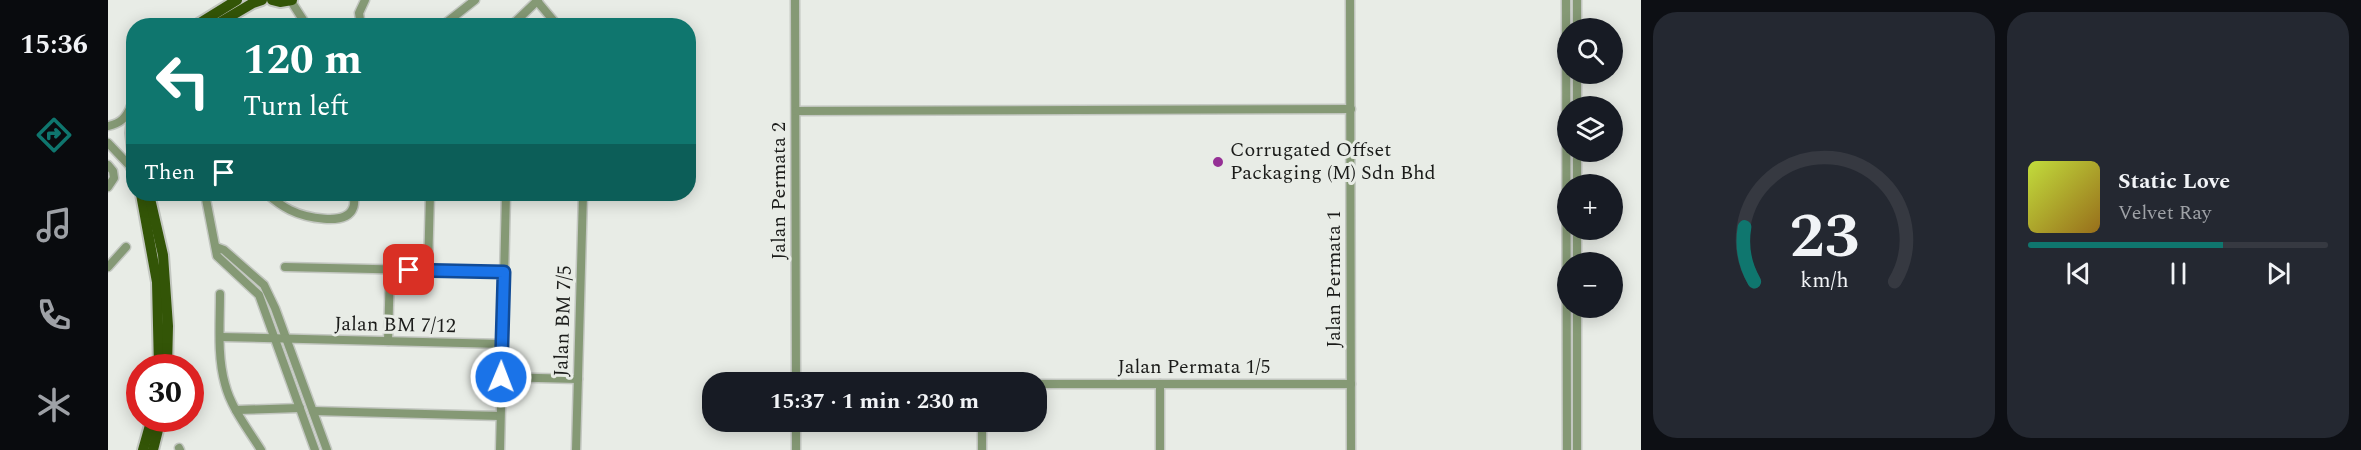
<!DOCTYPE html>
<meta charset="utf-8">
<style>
:root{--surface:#171b24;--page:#242831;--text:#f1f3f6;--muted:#9ea1a6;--line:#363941;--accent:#0f766e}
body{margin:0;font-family:Spectral,serif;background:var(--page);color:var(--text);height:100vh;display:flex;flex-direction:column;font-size:22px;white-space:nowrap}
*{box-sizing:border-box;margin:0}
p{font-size:20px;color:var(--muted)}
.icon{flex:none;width:33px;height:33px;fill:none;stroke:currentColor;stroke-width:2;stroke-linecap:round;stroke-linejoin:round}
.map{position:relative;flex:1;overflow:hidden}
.sheet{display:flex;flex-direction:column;gap:12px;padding:12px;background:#0d0f14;width:720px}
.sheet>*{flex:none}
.guide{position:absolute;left:18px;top:18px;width:570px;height:183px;border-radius:24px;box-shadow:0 3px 15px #0003;background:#0f766e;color:#fff;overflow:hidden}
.tools{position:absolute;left:1449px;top:18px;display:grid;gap:12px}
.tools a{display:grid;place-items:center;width:66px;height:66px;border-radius:50%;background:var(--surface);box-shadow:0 3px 15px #0003;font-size:30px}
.speed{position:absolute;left:18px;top:354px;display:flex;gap:12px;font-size:30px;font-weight:700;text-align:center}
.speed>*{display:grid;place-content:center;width:78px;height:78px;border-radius:50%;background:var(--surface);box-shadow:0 3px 15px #0003;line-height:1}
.speed .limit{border:9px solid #d22;background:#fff;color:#111}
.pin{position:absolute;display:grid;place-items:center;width:51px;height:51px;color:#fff;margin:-26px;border-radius:12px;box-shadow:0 3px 9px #0006}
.me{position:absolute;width:66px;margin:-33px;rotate:1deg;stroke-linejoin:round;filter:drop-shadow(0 0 4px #0008)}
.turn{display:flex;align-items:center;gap:21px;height:126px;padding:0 18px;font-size:27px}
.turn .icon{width:78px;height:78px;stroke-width:2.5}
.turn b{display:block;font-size:42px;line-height:51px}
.then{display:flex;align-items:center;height:57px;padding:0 18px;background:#0003;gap:12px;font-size:22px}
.sheet .tile{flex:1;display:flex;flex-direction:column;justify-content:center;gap:9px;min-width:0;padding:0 21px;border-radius:24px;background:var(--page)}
.sheet .dial{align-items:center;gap:0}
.dial svg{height:156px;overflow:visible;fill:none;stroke:var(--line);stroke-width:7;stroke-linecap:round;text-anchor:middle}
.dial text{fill:var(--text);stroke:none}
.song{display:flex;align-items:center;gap:18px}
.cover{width:72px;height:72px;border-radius:9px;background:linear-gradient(135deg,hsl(70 70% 55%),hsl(40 70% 35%))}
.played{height:6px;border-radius:3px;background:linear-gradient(90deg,var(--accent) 65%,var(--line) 65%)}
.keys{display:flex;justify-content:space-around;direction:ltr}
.sheet .tiles{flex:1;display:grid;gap:12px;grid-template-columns:repeat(2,1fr)}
.trip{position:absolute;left:594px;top:372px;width:345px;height:60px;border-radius:24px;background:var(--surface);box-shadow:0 3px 15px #0003;font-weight:700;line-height:60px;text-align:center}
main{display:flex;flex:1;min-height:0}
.menu{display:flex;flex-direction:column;width:108px;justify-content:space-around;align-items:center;background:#090b0e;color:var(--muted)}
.menu .icon{width:42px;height:42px}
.menu .current{color:var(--accent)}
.menu b{font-size:27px;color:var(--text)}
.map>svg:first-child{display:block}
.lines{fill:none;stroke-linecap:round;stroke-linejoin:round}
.minor-casing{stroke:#c3c7c1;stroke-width:11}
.major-casing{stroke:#c3c7c1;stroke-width:14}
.minor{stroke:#859975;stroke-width:8}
.major{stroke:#335507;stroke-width:10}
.route-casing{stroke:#114b97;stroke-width:15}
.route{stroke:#1a73e8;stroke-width:10}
.poi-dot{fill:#953095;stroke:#e8ece6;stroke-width:2}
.labels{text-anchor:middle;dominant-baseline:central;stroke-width:6;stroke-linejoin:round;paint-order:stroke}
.poi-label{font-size:20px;fill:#1b1c1a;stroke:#e8ece6;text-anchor:start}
.street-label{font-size:20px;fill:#1b1c1a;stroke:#e8ece6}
</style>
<main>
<nav class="menu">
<b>15:36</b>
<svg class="icon current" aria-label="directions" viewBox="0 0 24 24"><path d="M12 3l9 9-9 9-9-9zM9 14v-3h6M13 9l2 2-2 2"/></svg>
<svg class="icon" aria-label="music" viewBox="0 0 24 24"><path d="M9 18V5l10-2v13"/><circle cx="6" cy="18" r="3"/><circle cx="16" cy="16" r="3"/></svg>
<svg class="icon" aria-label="phone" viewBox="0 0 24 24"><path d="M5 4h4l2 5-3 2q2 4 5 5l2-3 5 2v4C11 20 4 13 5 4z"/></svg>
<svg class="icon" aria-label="climate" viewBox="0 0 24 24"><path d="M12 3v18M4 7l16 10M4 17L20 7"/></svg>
</nav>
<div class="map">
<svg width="1533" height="450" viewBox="0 0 1533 450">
<rect width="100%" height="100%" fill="#e8ece6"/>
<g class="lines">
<g class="minor-casing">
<g id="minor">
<path d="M687,0L688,382"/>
<path d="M1242,0L1243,450"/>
<path d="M1458,0L1459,450"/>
<path d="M1469,0V28"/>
<path d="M183,1L199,26"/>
<path d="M429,1L450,26"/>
<path d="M253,26L251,13L257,0"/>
<path d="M334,26L367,0"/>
<path d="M403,26L430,0"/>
<path d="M1469,74V106"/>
<path d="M688,111L1243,109"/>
<path d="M0,126C13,123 18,118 23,106"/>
<path d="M0,143L21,165L26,175"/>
<path d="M1469,152V184"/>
<path d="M0,165L5,171L6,178L0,187"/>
<path d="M97,194L109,256L151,295L207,450"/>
<path d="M159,194C166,200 174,206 182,210C196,217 238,227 245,208C247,204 246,198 246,194"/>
<path d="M1469,230V262"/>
<path d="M108,247L116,250L156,285L167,308L219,450"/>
<path d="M0,267L18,247"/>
<path d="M177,267L396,272"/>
<path d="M320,270L322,194"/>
<path d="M112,294C112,323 109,356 117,384C123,408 140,429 153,450"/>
<path d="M1469,308V450"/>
<path d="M113,337L394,344"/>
<path d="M280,341L282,269"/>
<path d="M393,377L470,379"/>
<path d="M928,384H1243"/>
<path d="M128,410L192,408"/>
<path d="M205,411L392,416"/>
<path d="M688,422V450"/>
<path d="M874,422V450"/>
<path d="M71,448L72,450"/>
<path d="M392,450L398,194"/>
<path d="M468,450L475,194"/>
<path d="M1052,450V384"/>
</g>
</g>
<g class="major-casing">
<g id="major">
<path d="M164,0L172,2L184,0"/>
<path d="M87,26L129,0"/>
<path d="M106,26L145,3L154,0"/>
<path d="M26,104L23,133L26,159"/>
<path d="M33,194L49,282L51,368"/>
<path d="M41,194L55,255L60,326L59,368"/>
<path d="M35,450L44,418"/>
<path d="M45,450L53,418"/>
</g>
</g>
<use href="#minor" class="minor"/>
<use href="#major" class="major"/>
</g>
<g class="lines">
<g class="route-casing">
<path id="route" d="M301,270L396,272L393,377"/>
</g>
<use href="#route" class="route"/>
</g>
<circle class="poi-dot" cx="1110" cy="162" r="6"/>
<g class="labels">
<g class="poi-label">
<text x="1122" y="150">Corrugated Offset<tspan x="1122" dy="23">Packaging (M) Sdn Bhd</tspan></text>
</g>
<g class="street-label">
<text transform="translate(671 191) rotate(-90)">Jalan Permata 2</text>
<text transform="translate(1226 279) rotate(-90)">Jalan Permata 1</text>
<text transform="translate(455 321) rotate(-88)">Jalan BM 7/5</text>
<text transform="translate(287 325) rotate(1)">Jalan BM 7/12</text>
<text x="1086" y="367">Jalan Permata 1/5</text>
</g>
</g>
</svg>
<div class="tools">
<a><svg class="icon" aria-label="search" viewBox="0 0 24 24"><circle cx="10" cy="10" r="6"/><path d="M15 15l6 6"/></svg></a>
<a><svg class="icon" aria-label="layers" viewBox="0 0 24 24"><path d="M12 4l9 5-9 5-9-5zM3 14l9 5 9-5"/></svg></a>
<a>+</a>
<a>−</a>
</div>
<div class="speed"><div class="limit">30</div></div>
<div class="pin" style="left:301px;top:270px;background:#d93025"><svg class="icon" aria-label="arrive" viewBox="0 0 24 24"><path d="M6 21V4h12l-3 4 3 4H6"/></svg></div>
<svg class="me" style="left:393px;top:377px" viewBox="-20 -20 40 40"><circle r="17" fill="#1a73e8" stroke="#fff" stroke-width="3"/><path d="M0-11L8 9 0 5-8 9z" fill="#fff"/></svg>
<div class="trip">15:37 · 1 min · 230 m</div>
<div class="guide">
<div class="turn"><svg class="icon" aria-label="left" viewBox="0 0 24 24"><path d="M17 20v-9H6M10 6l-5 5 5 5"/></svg><div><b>120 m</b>Turn left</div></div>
<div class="then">Then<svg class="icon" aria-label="arrive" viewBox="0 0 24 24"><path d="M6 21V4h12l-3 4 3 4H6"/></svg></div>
</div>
</div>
<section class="sheet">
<div class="tiles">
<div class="tile dial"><svg viewBox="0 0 100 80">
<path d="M14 69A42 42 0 1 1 86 69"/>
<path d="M14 69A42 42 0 0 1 9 41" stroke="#0f766e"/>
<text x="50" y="56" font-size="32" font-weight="700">23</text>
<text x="50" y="72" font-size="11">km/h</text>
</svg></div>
<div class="tile">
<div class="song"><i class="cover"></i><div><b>Static Love</b><p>Velvet Ray</p></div></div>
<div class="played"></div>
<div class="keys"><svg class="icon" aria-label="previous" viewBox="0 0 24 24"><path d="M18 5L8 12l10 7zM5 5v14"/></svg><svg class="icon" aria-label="pause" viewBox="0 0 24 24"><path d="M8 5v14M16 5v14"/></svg><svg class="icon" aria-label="next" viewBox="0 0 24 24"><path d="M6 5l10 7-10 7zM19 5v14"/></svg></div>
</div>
</div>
</section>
</main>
